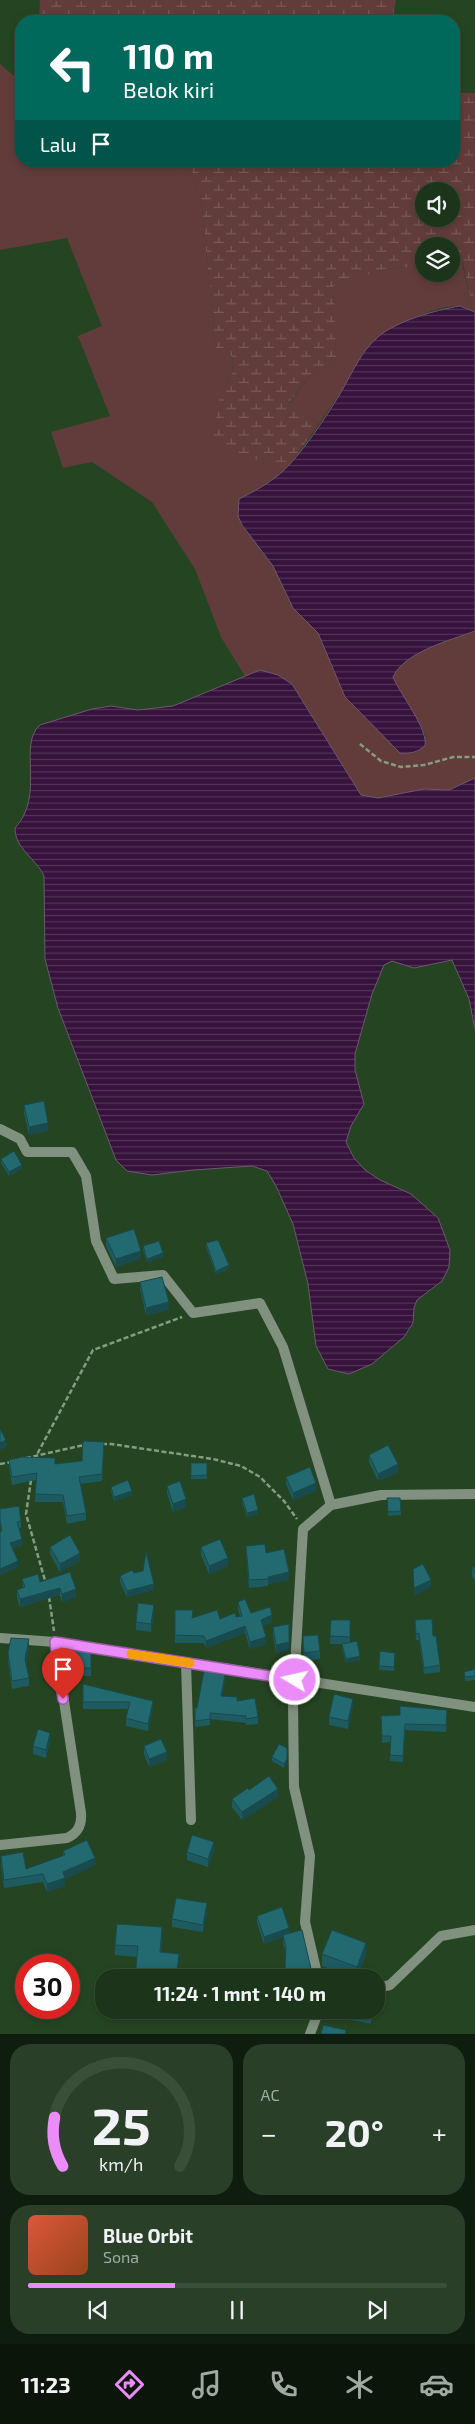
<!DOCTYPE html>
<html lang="id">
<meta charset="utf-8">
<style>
:root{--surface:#1c341a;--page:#293f27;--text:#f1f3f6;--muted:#a0aaa2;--line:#3a4f39;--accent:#ec8cfa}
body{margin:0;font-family:"Exo 2",sans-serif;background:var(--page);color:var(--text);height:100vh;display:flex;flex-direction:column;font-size:19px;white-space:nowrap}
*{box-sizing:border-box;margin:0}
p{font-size:16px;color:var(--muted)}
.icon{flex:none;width:28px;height:28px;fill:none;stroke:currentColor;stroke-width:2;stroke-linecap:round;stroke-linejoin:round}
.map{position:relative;height:2034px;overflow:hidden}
.drawer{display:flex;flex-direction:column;gap:10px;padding:10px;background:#0f1d0e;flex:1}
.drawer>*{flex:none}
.guide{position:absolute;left:15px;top:15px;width:445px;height:152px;border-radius:20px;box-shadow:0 2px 8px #0003,0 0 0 1px var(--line);background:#00695c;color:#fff;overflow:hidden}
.fabs{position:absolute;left:415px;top:182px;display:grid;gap:10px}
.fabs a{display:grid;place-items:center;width:45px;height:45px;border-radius:50%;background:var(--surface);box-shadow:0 2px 8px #0003,0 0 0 1px var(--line);font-size:25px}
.speed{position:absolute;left:15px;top:1954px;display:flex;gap:10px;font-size:25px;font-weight:700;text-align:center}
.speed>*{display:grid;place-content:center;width:65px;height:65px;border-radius:50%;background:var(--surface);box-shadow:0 2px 8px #0003,0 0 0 1px var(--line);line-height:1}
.speed .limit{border:8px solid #d22;background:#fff;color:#111}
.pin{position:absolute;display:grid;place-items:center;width:42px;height:42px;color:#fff;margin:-51px -21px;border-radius:50% 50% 50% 0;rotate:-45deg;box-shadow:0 0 5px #0007}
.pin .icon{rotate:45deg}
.me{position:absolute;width:55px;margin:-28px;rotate:279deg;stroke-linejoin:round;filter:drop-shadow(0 0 4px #0008)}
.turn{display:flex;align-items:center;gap:18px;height:105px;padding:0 25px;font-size:22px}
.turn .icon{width:65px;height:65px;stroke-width:2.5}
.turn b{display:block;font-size:35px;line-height:42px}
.then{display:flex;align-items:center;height:48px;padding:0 25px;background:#0003;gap:10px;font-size:19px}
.big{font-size:38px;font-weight:700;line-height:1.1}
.drawer .tile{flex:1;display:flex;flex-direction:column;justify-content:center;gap:8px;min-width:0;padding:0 18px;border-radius:20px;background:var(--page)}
.drawer .dial{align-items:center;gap:0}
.dial svg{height:130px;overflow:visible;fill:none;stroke:var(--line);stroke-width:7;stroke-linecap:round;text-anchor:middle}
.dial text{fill:var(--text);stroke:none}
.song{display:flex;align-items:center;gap:15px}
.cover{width:60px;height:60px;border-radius:8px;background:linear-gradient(135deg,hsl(10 70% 55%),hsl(20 70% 35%))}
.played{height:5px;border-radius:2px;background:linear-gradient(90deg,var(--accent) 35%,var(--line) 35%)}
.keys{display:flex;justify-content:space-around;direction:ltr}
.heat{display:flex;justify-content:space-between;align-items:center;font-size:28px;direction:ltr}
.drawer .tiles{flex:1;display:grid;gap:10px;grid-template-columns:1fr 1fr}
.tile:last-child{grid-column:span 2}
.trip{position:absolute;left:95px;top:1969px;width:290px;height:50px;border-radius:20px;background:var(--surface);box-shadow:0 2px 8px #0003,0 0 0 1px var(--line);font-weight:700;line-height:50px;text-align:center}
.tabs{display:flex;height:80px;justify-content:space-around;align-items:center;background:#0b150a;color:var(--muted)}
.tabs .icon{width:35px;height:35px}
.tabs .selected{color:var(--accent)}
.tabs b{font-size:22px;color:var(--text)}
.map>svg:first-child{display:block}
.green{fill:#623c3b}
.wetland{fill:url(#wetland-marsh);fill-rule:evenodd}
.water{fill:url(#water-rules);stroke:#6c586f}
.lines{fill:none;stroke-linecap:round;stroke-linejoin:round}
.path{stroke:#839d80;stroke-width:2.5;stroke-dasharray:5 2.5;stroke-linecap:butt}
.street{stroke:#819180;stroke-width:10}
.wall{fill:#1d5b60}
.shaded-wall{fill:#184a4e}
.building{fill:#226a70;stroke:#184a4e}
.route-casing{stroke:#995ba2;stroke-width:12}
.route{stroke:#ec8cfa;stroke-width:9}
.slow{stroke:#f59e0b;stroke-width:9}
</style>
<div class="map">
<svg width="475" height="2034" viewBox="0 0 475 2034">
<defs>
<pattern id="wetland-marsh" width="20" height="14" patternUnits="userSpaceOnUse" patternTransform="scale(1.25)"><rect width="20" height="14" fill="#623c3b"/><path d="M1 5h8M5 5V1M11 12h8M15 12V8" fill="none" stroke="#785957"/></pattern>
<pattern id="water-rules" width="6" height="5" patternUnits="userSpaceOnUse" patternTransform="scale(1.25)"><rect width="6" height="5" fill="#37123c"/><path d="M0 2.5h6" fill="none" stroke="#543558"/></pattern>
</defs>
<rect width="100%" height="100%" fill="#254522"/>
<g class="green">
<path d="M0,64L21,82V161H158L192,172L201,198L216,349L232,356L233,372L221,390L262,458L280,474L260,488L239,499L242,525L273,566L293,608L318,633L345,697L427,737L400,693L393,677C404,651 450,641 475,631V778L449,790L424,789L378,798L361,795L292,684L260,670L245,676L221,637L195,569L152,502L92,462L63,468L51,432L110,416L78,336L102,326L67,238L0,250Z"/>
<path d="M462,263L473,312C469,310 463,306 458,306C437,305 396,325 378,337L319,424L289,404L311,374L336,359L333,286L385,269L424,266V274H451V264Z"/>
</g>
<g class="wetland">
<path d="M40,0H396L392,21H39Z"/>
<path d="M454,93H475V312H473L463,263L451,264V246H424V266L385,269L334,286L336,359L311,374L289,403L319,424L291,463L280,474L262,458L241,463L213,436L221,390L233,372L232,356L216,350L201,198L192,172L158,161H454ZM424,191H451V219H424Z"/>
</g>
<g class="water">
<path d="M460,306L475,312V631C451,640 404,652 393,677C401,696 428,728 425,746C417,752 411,754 400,753L345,697L318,633L293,608L273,566L242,525L238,516L239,499C253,492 268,484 281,473C301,455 326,417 340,394C352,374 360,352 378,337C396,321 436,310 460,306Z"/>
<path d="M260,670L278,675L292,684L361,795L378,798L424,789L449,790L475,778V1029L469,999L452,960L414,968L392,961L384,965L372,994L355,1054V1070L364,1104L351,1126L346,1142L354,1158L365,1170L380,1180L411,1194L438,1218L450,1250L449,1267L442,1281L417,1300L414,1308L413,1323L404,1337L372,1364L349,1374L328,1369L316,1346L308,1284L293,1224L276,1186L267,1171L252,1166L193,1170L152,1175L127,1171L116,1160L58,1008L45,959L44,876C36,858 15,849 15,828C46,795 17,745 40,725L92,709L111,706L138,710L173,706Z"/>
</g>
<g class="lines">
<g class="path">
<path d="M360,744L381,761L401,767L424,765L453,757H475"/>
<path d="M102,1444H111L213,1459L241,1466L260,1477L284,1501L297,1519"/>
<path d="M26,1458L84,1445"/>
<path d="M34,1460L93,1350L182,1317"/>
<path d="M0,1464L11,1462"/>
<path d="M31,1480L26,1514L46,1584"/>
<path d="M49,1597L54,1631"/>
</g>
<g class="street">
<path d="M0,1129L20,1139L27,1152H72L86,1176L96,1241L114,1279L163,1275L193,1313L260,1303L283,1347L331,1505"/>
<path d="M0,1638L55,1642L475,1707"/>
<path d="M186,1663L191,1820"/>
<path d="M0,1845L67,1838C78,1833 82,1825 81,1813L55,1642"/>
<path d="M318,1978L305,1922L310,1856L294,1787L293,1701L303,1529L331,1505L381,1495L475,1494"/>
<path d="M376,1988L390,1985L441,1936L475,1930"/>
<path d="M310,2034L319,2010"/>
</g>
</g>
<g class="wall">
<path d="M24,1105L48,1131L29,1135L24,1113Z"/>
<path d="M1,1159L22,1169L9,1176L1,1163Z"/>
<path d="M106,1238L141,1258L116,1267L106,1246Z"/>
<path d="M206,1243L229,1269L216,1274L206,1247Z"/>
<path d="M143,1246L163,1257L147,1262L143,1250Z"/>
<path d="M140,1282L169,1310L146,1315L140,1289Z"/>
<path d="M104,1449L102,1481L81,1484L86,1513V1520L67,1524L63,1502H35L36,1480L12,1485L9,1467V1460L55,1464L82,1461Z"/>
<path d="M369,1455L398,1472L378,1481L369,1462Z"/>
<rect x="191" y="1463" width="16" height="16"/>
<path d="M286,1477L316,1491L293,1500L286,1484Z"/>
<path d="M167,1486L186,1507L173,1512L167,1493Z"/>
<path d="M111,1487L132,1495L114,1501L111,1491Z"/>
<path d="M242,1498L258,1514L247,1517L242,1502Z"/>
<path d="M387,1498H400L401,1515L388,1516Z"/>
<path d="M0,1509L21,1521V1528H19L22,1546L13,1548L18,1567L0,1575V1532L1,1531Z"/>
<path d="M246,1546L266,1553L289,1580L268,1584V1586L249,1588L246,1553Z"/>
<path d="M50,1547L80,1561L60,1572L50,1554Z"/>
<path d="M201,1547L228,1566L209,1574L201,1555Z"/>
<path d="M475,1566V1581L472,1576V1568Z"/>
<path d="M143,1571L154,1590L127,1597L120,1582V1576Z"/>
<path d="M70,1572L76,1597L62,1602L60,1595L20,1607L17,1598V1590L23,1588L22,1579L40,1582Z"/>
<path d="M238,1602L251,1613L272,1622L263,1626L266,1644L250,1649L245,1633L206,1648L204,1643H175V1610L193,1618L220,1619L236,1617L240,1616L238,1610Z"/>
<path d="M154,1612L151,1632L136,1630V1622Z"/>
<path d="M331,1620H350V1642L360,1660L346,1663L342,1648V1644H330Z"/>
<path d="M415,1620L433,1636L440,1665V1672L424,1674L419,1640H416Z"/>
<path d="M273,1627L289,1650L276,1653L273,1635Z"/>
<path d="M303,1636L320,1651V1659L304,1661Z"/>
<path d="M73,1646L91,1647V1676H73Z"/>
<path d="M29,1647L26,1663L29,1678V1686L12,1689L8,1661V1653Z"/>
<path d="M395,1653L394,1671L379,1670V1666Z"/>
<path d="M475,1669V1680L465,1681L464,1672Z"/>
<path d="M225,1681L222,1696L237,1701L258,1717V1724L246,1725V1723L210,1719V1725L195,1727V1708H197Z"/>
<path d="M83,1684L153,1709L148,1731L126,1726V1718L128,1709H83Z"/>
<path d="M353,1706L348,1729L329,1725V1717Z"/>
<path d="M400,1715L447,1716L446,1732L405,1730L403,1762L390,1761V1742L382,1743L381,1716Z"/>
<path d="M50,1741L46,1758L33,1754V1746Z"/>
<path d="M144,1746L167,1760L149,1767L144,1754Z"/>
<path d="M272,1757L287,1763L284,1768L272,1761Z"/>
<path d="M278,1797L242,1820L232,1807V1799Z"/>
<path d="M214,1849L208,1867L187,1860V1852Z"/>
<path d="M63,1851L95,1865L65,1879V1886L47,1892L43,1882L4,1888L1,1864V1856L26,1869L63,1856Z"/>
<path d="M207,1911L203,1932L172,1927V1919Z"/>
<path d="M257,1916L289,1934L302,1930L292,1977H285L286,1953L283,1943V1937L264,1944L257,1923Z"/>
<path d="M162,1937L161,1952L179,1964L137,1957L115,1955V1945Z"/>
<path d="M322,1954H366L357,1978H354L322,1966Z"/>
<path d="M133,2010H160L159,2016L133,2013Z"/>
<path d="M341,2010H373L371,2024L341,2018Z"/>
</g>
<g class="shaded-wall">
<path d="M48,1123V1131L29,1135V1127Z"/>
<path d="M22,1165V1169L9,1176V1172Z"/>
<path d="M141,1251V1258L116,1267V1259Z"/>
<path d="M163,1253V1257L147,1262V1259Z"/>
<path d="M229,1265V1269L216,1274V1271Z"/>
<path d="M169,1302V1310L146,1315V1308Z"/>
<path d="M6,1440V1447L0,1450V1443Z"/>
<path d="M398,1464V1472L378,1481V1474Z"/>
<path d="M316,1483V1491L293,1500V1493Z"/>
<path d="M132,1491V1495L114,1501V1497Z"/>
<path d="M186,1499V1507L173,1512V1504Z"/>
<path d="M258,1510V1514L247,1517V1513Z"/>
<path d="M22,1539V1546L10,1549V1543Z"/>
<path d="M80,1553V1561L60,1572V1564Z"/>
<path d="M228,1558V1566L209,1574V1566Z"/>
<path d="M18,1561V1567L0,1575V1569Z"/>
<path d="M289,1572V1580L268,1584V1577Z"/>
<path d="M431,1580V1587L414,1596V1588Z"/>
<path d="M154,1584V1590L127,1597V1591Z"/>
<path d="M60,1588V1595L20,1607V1599Z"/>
<path d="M76,1589V1597L62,1602V1594Z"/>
<path d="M154,1605V1612L151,1632V1624Z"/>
<path d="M272,1615V1622L261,1627V1620Z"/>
<path d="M245,1626V1633L206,1648V1641Z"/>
<path d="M266,1637V1644L250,1649V1642Z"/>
<path d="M29,1639V1647L25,1667V1659Z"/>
<path d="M289,1642V1650L276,1653V1645Z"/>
<path d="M360,1656V1660L346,1663V1659Z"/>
<path d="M225,1675V1681L221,1702V1696Z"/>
<path d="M353,1699V1706L348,1729V1721Z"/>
<path d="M153,1701V1709L148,1731V1724Z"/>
<path d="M50,1733V1741L46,1758V1750Z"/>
<path d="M167,1752V1760L149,1767V1759Z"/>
<path d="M287,1759V1763L284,1768V1764Z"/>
<path d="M278,1789V1797L242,1820V1812Z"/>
<path d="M214,1842V1849L208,1867V1859Z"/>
<path d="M95,1858V1865L65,1879V1886L47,1892V1884L63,1872Z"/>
<path d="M207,1903V1911L203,1932V1925Z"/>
<path d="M289,1928V1935H283V1937L264,1944V1937Z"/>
<path d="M366,1943V1954L357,1978V1967Z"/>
<path d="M179,1954V1964L177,1978H176Z"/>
<path d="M372,2010H373L371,2024V2016Z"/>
</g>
<g class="building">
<path d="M44,1101L48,1123L29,1127L24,1105Z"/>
<path d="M14,1151L22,1165L9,1172L1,1159Z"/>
<path d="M134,1229L141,1251L116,1259L106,1238Z"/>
<path d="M218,1240L229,1265L216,1271L206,1243Z"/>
<path d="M159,1241L163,1253L147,1259L143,1246Z"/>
<path d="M162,1277L169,1302L146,1308L140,1282Z"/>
<path d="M0,1429L6,1440L0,1443Z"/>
<path d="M83,1441L104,1442L102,1474L79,1477L86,1513L67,1516L63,1495L35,1494L37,1473L12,1477L9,1460L22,1457L55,1458V1464L82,1461Z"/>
<path d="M388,1445L398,1464L378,1474L369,1455Z"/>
<path d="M191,1463H207V1475L191,1476Z"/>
<path d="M310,1467L316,1483L293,1493L286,1477Z"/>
<path d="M128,1480L132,1491L114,1497L111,1487Z"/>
<path d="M180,1481L186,1499L173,1504L167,1486Z"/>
<path d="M254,1494L258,1510L247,1513L242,1498Z"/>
<path d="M387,1498H400L401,1511L388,1512Z"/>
<path d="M19,1506L21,1521L17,1522L22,1539L10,1543L18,1561L0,1569V1532L2,1531L0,1520V1509Z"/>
<path d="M70,1535L80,1553L60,1564L50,1547Z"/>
<path d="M220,1539L228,1558L209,1566L201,1547Z"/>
<path d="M265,1544L266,1553L284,1549L289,1572L268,1577V1579L249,1580L246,1546Z"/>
<path d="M146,1552L154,1584L127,1591L120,1576L132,1570L134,1573L143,1571Z"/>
<path d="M423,1564L431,1580L414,1588L413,1569Z"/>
<path d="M475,1566V1573L472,1568Z"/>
<path d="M70,1572L76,1589L62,1594L60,1588L20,1599L17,1590L25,1587L22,1579L38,1574L40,1582Z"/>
<path d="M245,1599L251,1613L270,1607L272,1615L261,1620L266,1637L250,1642L245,1626L206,1641L204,1636L175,1635V1610H193L192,1618L217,1610L220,1619L235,1613L236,1617L242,1616L238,1602Z"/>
<path d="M138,1603L154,1605L151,1624L136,1622Z"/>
<path d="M432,1619L433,1636H436L440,1665L424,1668L419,1633L416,1634L415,1620Z"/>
<path d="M331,1620H350V1637L330,1636Z"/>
<path d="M289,1624V1642L276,1645L273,1627Z"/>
<path d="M318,1635L320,1651L304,1653L303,1636Z"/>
<path d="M11,1638L29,1639L25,1659L29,1678L12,1681L8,1653Z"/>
<path d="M357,1641L360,1656L346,1659L342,1644Z"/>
<path d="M73,1646L91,1647V1668H73Z"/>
<path d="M380,1651L395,1653L394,1667L379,1666Z"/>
<path d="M475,1669V1676L465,1677L464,1672Z"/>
<path d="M204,1671L225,1675L221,1696L237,1697V1701L255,1698L258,1717L246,1719V1716L210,1713V1719L195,1721V1708H197Z"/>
<path d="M83,1684L153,1701L148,1724L126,1718L130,1702H83Z"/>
<path d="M334,1694L353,1699L348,1721L329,1717Z"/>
<path d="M400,1706L447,1710L446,1725L405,1724L403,1756L390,1755L391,1736H382L381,1716L400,1715Z"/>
<path d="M38,1729L50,1733L46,1750L33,1746Z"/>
<path d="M161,1739L167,1752L149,1759L144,1746Z"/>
<path d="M279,1744L287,1748V1759L284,1764L272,1757Z"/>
<path d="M269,1776L278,1789L242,1812L232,1799L248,1788L249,1790Z"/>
<path d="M192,1835L214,1842L208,1859L187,1852Z"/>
<path d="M87,1840L95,1858L63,1872L65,1878L47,1884L43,1874L4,1880L1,1856L23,1852L26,1869L65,1855L63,1851Z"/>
<path d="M176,1898L207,1903L203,1925L172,1919Z"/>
<path d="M282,1907L289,1928L264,1937L257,1916Z"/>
<path d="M117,1924L162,1927L160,1952L179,1954L176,1978H135L138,1946L115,1945Z"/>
<path d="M302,1930L312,1973V1978H292V1969H285L286,1947L283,1935Z"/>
<path d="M332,1930L366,1943L357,1967L322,1954Z"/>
<path d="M341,2010H372L371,2016L341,2011Z"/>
<path d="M323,2025L346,2030L345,2034H321Z"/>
</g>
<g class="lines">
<g class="route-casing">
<path id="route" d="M63,1699L55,1642L295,1680"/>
</g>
<use href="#route" class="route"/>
<path class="slow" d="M131,1654L190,1663"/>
</g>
</svg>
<div class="fabs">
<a><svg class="icon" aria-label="sound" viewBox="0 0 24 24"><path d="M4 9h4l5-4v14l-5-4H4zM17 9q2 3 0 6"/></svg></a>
<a><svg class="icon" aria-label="layers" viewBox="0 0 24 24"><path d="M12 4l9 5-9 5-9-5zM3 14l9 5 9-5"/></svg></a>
</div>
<div class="speed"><div class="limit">30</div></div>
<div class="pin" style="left:63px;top:1699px;background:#d93025"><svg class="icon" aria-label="arrive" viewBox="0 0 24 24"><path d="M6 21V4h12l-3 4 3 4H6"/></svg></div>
<svg class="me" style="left:295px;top:1680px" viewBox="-20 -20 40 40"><circle r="17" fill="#ec8cfa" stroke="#fff" stroke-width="3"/><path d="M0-11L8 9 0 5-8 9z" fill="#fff"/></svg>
<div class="trip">11:24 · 1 mnt · 140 m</div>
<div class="guide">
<div class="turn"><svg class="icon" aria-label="left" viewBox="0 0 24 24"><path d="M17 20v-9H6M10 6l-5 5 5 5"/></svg><div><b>110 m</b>Belok kiri</div></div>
<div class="then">Lalu<svg class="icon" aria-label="arrive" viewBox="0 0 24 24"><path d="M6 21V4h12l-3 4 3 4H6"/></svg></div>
</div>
</div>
<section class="drawer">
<div class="tiles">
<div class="tile dial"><svg viewBox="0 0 100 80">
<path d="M14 69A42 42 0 1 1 86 69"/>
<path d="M14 69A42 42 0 0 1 9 39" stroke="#ec8cfa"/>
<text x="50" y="56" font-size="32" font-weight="700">25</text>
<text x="50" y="72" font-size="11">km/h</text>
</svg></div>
<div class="tile"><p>AC</p>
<div class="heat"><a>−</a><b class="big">20°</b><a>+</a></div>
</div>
<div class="tile">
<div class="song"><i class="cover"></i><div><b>Blue Orbit</b><p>Sona</p></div></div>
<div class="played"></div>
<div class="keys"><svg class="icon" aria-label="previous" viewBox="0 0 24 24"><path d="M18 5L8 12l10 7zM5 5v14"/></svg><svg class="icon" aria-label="pause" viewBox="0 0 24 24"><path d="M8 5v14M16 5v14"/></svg><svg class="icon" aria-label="next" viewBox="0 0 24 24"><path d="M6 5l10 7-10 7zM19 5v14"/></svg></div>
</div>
</div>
</section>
<nav class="tabs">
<b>11:23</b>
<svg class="icon selected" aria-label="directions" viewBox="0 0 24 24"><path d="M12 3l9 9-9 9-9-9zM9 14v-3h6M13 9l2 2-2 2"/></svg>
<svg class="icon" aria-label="music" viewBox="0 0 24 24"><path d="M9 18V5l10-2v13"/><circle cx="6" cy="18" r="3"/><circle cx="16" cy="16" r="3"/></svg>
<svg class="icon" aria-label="phone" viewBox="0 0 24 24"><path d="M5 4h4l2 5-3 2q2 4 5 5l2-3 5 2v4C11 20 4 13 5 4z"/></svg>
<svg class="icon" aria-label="climate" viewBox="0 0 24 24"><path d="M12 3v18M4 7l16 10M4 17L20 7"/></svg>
<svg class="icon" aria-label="car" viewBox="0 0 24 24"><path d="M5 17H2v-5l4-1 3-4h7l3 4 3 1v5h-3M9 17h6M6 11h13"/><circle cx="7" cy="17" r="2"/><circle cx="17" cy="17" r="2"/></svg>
</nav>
